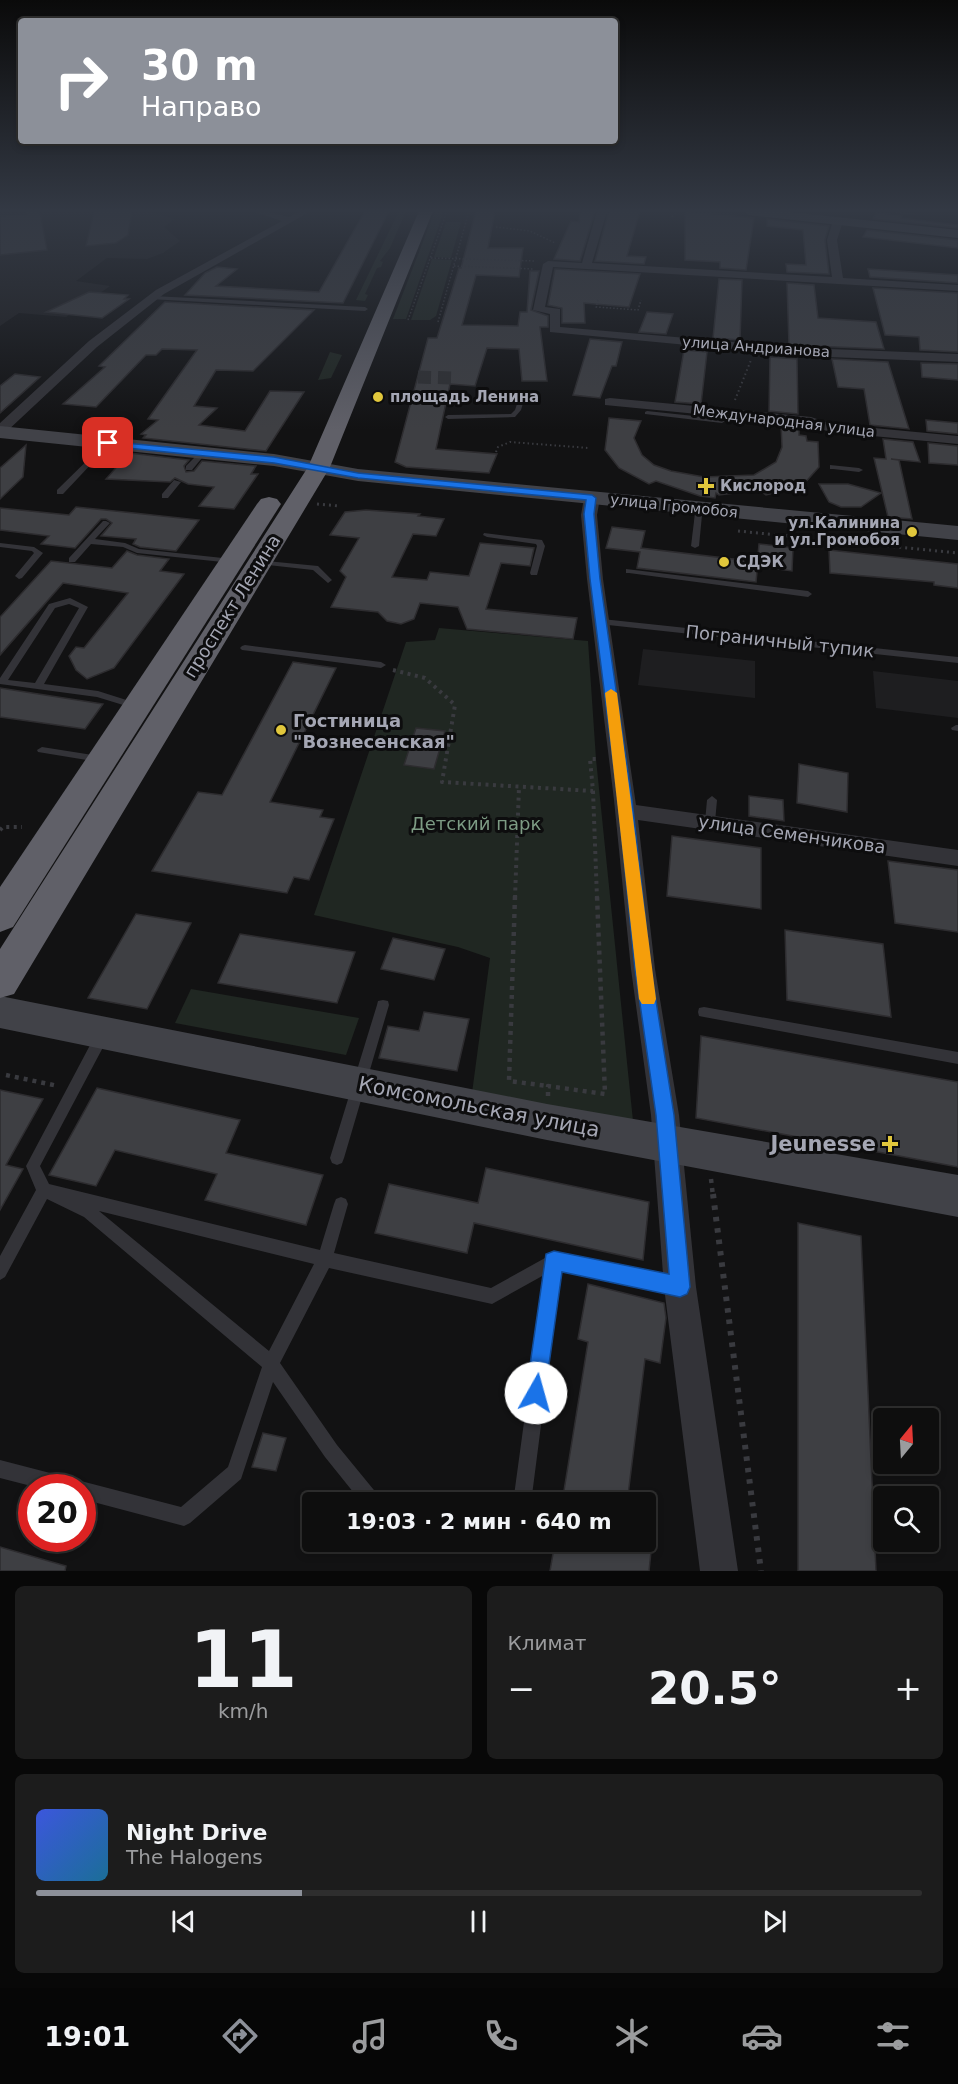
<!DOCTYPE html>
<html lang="ru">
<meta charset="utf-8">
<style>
:root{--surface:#0e0e0e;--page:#1c1c1c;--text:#f1f3f6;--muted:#9b9c9e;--line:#2e2e2e;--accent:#8c9099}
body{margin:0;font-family:"DejaVu Sans",sans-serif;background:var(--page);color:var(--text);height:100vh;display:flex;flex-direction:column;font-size:22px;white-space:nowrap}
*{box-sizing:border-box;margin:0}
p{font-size:20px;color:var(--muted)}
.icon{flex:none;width:33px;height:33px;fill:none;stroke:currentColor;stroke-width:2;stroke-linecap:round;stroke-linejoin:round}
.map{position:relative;height:1571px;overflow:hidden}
.side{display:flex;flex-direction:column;gap:15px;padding:15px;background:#080808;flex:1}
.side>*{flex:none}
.top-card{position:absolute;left:18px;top:18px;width:600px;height:126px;border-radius:6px;box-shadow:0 3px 9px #0003,0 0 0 2px var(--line);background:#8c9099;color:#fff;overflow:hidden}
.needle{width:39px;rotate:18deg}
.controls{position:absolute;left:873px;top:1408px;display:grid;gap:12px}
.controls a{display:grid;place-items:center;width:66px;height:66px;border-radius:6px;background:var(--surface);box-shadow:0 3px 9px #0003,0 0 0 2px var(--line);font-size:30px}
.speed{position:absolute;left:18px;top:1474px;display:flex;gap:12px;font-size:30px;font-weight:700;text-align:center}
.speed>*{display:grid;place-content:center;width:78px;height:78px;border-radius:50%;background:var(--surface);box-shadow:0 3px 9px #0003,0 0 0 2px var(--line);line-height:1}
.speed .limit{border:9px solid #d22;background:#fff;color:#111}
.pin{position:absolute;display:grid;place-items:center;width:51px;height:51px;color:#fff;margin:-26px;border-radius:12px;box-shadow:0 3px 9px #0006}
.me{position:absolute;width:66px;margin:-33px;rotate:7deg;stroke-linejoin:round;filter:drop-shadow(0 0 4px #0008)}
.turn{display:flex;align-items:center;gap:21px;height:126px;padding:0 24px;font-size:27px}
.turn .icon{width:78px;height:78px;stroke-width:2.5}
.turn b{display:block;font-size:42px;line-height:51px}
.big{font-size:45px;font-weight:800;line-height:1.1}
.side .tile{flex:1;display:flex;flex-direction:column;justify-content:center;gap:9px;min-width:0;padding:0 21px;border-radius:9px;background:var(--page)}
.side .dial{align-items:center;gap:0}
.dial b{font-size:78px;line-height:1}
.song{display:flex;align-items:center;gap:18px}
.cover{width:72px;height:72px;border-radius:9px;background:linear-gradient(135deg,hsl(230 70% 55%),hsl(200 70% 35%))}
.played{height:6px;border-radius:3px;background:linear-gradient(90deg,var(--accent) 30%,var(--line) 30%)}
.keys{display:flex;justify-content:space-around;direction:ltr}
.heat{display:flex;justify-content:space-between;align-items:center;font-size:33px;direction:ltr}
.side .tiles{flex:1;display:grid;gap:15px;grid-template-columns:1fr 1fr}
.tile:last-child{grid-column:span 2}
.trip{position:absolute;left:302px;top:1492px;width:354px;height:60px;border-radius:6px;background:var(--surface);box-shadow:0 3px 9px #0003,0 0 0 2px var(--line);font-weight:800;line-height:60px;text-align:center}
.menu{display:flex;height:96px;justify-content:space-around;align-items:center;background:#060606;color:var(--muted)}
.menu .icon{width:42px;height:42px}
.menu .current{color:var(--accent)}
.menu b{font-size:27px;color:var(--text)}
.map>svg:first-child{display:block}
.built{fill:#1e1e20}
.green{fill:#202722}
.building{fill:#3e3f43;stroke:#2d2c2f;stroke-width:1.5}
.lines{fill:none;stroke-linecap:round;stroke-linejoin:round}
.street-tunnel{stroke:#2f3033;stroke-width:13;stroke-dasharray:13 7;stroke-linecap:butt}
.path-far5{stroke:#393a3f;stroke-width:1.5;stroke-dasharray:1.5 2;stroke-linecap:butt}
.path-far4{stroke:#393a3f;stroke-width:2;stroke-dasharray:1.5 3;stroke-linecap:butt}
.path-far3{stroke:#393a3f;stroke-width:3;stroke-dasharray:2 4;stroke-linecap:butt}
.path-far2{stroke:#393a3f;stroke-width:4;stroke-dasharray:3 4.5;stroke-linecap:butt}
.path-far1{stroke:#393a3f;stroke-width:4.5;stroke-dasharray:4 5;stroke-linecap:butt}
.path{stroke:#393a3f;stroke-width:6;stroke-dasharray:4.5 7;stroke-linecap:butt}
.lane{fill:#333338;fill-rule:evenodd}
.street{fill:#333338;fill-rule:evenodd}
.secondary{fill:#414248;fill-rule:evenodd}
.highway{fill:#606068;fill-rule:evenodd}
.route{fill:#1a73e8;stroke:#114b97;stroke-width:1.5}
.slow{fill:#f59e0b}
.poi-dot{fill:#e1c73c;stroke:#0d0d0e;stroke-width:2}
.labels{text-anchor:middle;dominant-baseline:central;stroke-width:6;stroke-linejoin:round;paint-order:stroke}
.far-street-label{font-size:15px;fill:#a4a6b3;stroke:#0d0d0e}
.far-poi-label{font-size:15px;font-weight:bold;fill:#a4a6b3;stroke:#0d0d0e;text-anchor:start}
.street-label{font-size:18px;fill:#a4a6b3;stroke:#0d0d0e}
.poi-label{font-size:18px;font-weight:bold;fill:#a4a6b3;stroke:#0d0d0e;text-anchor:start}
.park-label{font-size:18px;fill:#7d9c84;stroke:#0d0d0e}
.near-street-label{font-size:21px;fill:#a4a6b3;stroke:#0d0d0e}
.near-poi-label{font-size:21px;font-weight:bold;fill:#a4a6b3;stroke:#0d0d0e;text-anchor:end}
</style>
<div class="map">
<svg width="958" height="1571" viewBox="0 0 958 1571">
<rect width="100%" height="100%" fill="#121213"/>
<g class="built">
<path d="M0,211H149L174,219L164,227L180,241L163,253L147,259L107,258L76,281L110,286L66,317L19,313L0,326Z"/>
<path d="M643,649L755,661V698L638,685Z"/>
<path d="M873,671L958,681V718L876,708Z"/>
</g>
<g class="green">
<path d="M399,211H406L390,248L380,261L383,262L381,267L377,268L365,294L368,295L365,301L356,300Z"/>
<path d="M435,211H444L406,319H393Z"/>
<path d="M446,222H461L451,258L434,257Z"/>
<path d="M432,259L452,260L436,316L430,320H411Z"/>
<path d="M330,352L342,355L331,378L318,380Z"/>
<path d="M439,628L588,641L596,759L633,1121L472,1093L490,958L458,947L314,915L406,642L435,640Z"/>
<path d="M191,989L359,1018L346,1055L175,1023Z"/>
</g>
<g class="building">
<path d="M26,211H40L47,250L0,255V216L26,214Z"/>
<path d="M94,211H132L128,235L116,243L86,246Z"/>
<path d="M365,211H389L343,303L185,295L205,273L217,267L237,269L216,286L319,292Z"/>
<path d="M476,211H495L488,248H523L519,277L476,275L462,325L518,326L520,312H527L530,271H539L531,310L548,316V327H540L547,381H522L519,349L487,348L475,386L450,384L436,449L497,454L489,473L406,467L395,462L428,338H437L459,268H461Z"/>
<path d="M580,211H595L580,261L554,259L571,221L579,222Z"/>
<path d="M609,211H640L627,256L646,257L644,264L595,261Z"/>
<path d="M685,211L754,218L746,270L720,268V262L685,260Z"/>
<path d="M877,212L902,216L901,218L958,225V228L873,219Z"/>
<path d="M767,219L829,226L825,240L829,274L787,272L786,264L806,265L803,230L767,226Z"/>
<path d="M867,230L958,240V248L863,237Z"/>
<path d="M555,269L640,274L629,307L584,303L585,323H562V308L548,305Z"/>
<path d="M868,269L958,275V283L870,277Z"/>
<path d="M719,279L742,280L740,340L713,338Z"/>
<path d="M787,283L814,285L818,318L876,322L884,349L789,345Z"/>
<path d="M873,288L958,293V352L920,350L919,337L885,335Z"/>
<path d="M89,292L128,295L124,299H129L102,318L46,312Z"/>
<path d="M165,302L314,310L253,371L216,370L194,406L217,408L199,425L245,431L270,391L304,392L266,451L143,438L146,435L141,434L158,420L148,419L197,350L162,349L156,355H146L96,407L63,404L105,367L99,366Z"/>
<path d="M647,312L673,314L666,334L639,332Z"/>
<path d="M590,339L622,342L616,366H612L600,398L573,395Z"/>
<path d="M684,350L707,352L701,404L675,402Z"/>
<path d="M770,357L797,359L798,414L769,411Z"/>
<path d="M832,359L888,362L909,429L870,425L864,389L838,387Z"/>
<path d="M921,363L958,364V380L922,377Z"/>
<path d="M15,374L40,377L0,413V386Z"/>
<path d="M609,418L641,421L634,438L642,455L654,465L671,471L704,477L754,475L776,462L782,447L781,424L799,426V435L806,436L807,441L818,442L819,467L802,486L766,495L759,490L719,495L716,493L715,498L700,496L656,481L649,484L619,468L605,450Z"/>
<path d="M926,420L958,423V434L927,431Z"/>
<path d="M883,439L913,442L920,462L891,459L899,460L912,519L888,517L874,458L886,459Z"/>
<path d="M928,443L958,446V465L929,463Z"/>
<path d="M26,445L23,477L0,499V468Z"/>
<path d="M129,453L189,460L184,466L186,472L194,471L202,461L256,466L251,474H258L234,509L199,506L214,487L188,484L175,478L170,482L106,479Z"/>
<path d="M819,484H848L881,493L861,507H841L829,502Z"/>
<path d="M76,507L134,513L199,520L176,551L140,547L133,544L136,539L101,536L112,523L106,519H101L75,548L41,544L49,536L0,530V508L69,515Z"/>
<path d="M366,510L420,514L418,516L444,519L436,536L413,534L392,577L427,580L430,572L469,576L480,543L534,548L530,566L501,563L486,609L577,618L573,639L467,629L458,607L420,603L414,619L401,624L387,621L378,612L331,607L346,577L340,571L359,538L330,535L345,512Z"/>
<path d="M612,527L645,531L641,548L758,562L756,582L637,568L640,552L606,548Z"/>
<path d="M759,544L793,548L792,571L757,566Z"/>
<path d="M829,550L958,564V588L934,585V582L830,573Z"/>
<path d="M127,551L137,555L169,559L160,571L184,574L114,668L87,679L76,670L69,656L76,647L84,648L128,593L63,583L0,655V617L51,561L112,568Z"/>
<path d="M293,662L336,668L270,802L323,810L320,817L334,819L309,880L294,877L287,893L152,871L198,792L222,795Z"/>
<path d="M0,688L32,693L103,704L85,729L0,717Z"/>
<path d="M416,728L445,731L434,769L404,765Z"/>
<path d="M799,764L848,773L847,812L797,803Z"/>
<path d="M749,796L783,800L784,821L749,816Z"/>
<path d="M672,836L761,848V909L667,896Z"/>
<path d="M888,861L958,870V932L895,923Z"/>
<path d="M136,914L191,923L147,1009L88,998Z"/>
<path d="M785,930L883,944L891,1017L787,1000Z"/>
<path d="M240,934L355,952L337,1003L218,983Z"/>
<path d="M393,938L445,949L434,980L381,969Z"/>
<path d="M424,1012L469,1019L457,1071L379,1058L388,1026L419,1031Z"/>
<path d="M701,1036L958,1082V1167L696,1118Z"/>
<path d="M97,1088L240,1120L226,1153L323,1175L306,1225L205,1200L217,1174L115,1150L96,1186L49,1175Z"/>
<path d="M0,1090L43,1099L6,1165L23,1169L0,1210Z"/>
<path d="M486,1168L649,1202L643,1260L474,1223L467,1253L375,1233L389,1184L478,1203Z"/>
<path d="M798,1223L861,1236L876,1571H798Z"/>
<path d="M588,1284L664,1303L666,1318L660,1363L645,1359L627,1503H562L588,1342L578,1339Z"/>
<path d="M263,1433L286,1438L276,1471L252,1467Z"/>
<path d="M555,1542H652L649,1571H550Z"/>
<path d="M0,1547L66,1566L65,1571H0Z"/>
</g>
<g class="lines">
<path class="street-tunnel" d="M418,377L451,378"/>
<g class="path-far5">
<path d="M699,211L734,214"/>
<path d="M672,217L677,211"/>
<path d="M496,227L530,231L555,243"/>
<path d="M431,258L535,261"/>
<path d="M454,266L534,269"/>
<path d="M598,300L596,307L638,310L641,300"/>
<path d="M408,320L447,211"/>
<path d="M438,322L469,211"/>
</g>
<g class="path-far4">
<path d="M735,400L751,360"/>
<path d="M496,452L498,447L510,442L589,448"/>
</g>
<g class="path-far3">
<path d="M317,504L339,506"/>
<path d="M738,531L958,553"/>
</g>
<g class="path-far2">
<path d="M393,670L425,678L455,705L442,782L593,791L590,759H596"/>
<path d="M593,791L597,898"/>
<path d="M0,830L3,827H22"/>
<path d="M515,898L519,787"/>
</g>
<g class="path-far1">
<path d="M515,896L509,1081L548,1086"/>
<path d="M6,1075L58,1086"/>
<path d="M548,1096V1086L605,1094L597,896"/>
<path d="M711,1179L713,1196"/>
</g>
<path class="path" d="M713,1194L761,1571"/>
<g class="lane">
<path d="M882,211H893L916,214L914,215Z"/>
<path d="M152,296L365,307L368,309L365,311L150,299V297Z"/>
<path d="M521,392L526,393L521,410L515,417L448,419L445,417L448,415L511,414L515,410Z"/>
<path d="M647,411L722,419L725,421L722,423L645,414V412Z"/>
<path d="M106,442L111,443L63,494H57V490Z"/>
<path d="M200,452L206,453L192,470H186V466Z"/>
<path d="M830,465L859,468L863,470L859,472L833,469H830Z"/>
<path d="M174,480L181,482L168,498H162V494Z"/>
<path d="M695,513H701L702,515L699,546L695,548L691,546Z"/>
<path d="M103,521H106L110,523L95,539L125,543L139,549L232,559L236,561L232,563L137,553L123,547L91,544L75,562H69V558Z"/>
<path d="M484,533L542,540L545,546L537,575H531L530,573L537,546L536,544L487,537L483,535Z"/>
<path d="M0,543L34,547L43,553L22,578L19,579L15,576L34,553L32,551L0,547Z"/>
<path d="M256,560L318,566L332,580L328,583L313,570L259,564L255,562Z"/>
<path d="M626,569L808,591L812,594L808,597L629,573H626Z"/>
<path d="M70,598L88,607L44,684L98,691L139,704L141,706L139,708H133L97,697L0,684V678L49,604ZM69,604L79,608L35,683L8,680L55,608Z"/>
<path d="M602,619L958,657V663L599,624V620Z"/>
<path d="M245,645L381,662L386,665L381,668L242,650L240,648L242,646Z"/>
<path d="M956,725H958V731L952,730L951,728Z"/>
<path d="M42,747L99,756L104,759L99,762L38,752L37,750Z"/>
<path d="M712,796L717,800L715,822L714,825H706L705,822L707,800Z"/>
<path d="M383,1000L388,1001L389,1005L344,1158L342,1163L337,1165L332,1163L330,1158L377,1005L378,1001Z"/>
<path d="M704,1007L958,1052V1064L704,1017L699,1016L698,1012L699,1008Z"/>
<path d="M102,1030L107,1032L109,1036L40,1166L49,1184L320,1250L334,1204L336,1199L341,1197L346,1199L348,1204L334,1253L491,1288L554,1253L683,1281L685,1287L683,1293L677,1295L561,1270L531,1503H513L544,1275L492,1304L329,1268L280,1363L337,1445L378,1495L380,1503H362L325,1457L273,1382L241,1479L190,1523L184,1526L82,1499V1488H39L0,1478V1460L181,1507L228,1467L262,1367L84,1217L47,1199L5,1277L0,1280V1256L36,1190L26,1166L97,1032ZM99,1211L314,1264L269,1351Z"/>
</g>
<g class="street">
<path d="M252,211H266L289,217L300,211H311L164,294L97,347L5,433L0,434V423L89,341L156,290L282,221Z"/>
<path d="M597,211H607L592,263L832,277L827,240L833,221L838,218L843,221L837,240L843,278L958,285V291L553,267L545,307L560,309V327L803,348L958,354V362L803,356L550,332V314L533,310L543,264L548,261L582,263Z"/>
<path d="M610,398L811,417L832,424L958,436V444L830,432L809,425L605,405V399Z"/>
<path d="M592,493L600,498L597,515L603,579L636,805L958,850V866L638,820L655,969L679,1115L696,1287L738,1571H700L664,1287L651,1115L631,969L614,800L587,579L581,515L584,498Z"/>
</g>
<g class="secondary">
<path d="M742,211H780L958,230V238L749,215Z"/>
<path d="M0,426L274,454L358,469L958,526V540L358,481L274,466L0,438Z"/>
<path d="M0,996L547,1104L958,1175V1217L547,1140L0,1028Z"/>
</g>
<g class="highway">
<path d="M419,211H433L330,467L14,994L0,998V949L308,467Z"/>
<path d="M269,497L277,499L281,504L13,927L0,932V887L257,504L261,499Z"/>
</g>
</g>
<linearGradient id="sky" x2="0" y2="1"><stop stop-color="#0a0a0a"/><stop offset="0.49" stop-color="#333944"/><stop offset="1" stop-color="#333944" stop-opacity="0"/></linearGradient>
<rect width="958" height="430" fill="url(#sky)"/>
<path class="route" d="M104,441L274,457L358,473L592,495L596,498L594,514L600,579L632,800L651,969L674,1115L690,1287L687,1294L680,1297L562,1272L544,1400L536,1404L529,1400L526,1393L546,1254L554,1251L669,1274L656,1115L635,969L618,800L590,579L584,514L586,500L358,478L274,463L108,446L104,445Z"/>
<path class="slow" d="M611,689L617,693L656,999L654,1004H642L639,999L605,693Z"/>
<g class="poi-dot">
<circle cx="378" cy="397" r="6"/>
<path d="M703 477h6v6h6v6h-6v6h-6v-6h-6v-6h6z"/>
<circle cx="912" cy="532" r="6"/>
<circle cx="724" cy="562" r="6"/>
<circle cx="281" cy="730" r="6"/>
<path d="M887 1135h6v6h6v6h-6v6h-6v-6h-6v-6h6z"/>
</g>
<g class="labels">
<g class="far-street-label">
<text transform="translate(756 347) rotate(4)">улица Андрианова</text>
<text transform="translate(784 421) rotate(7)">Международная улица</text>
<text transform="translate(674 506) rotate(6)">улица Громобоя</text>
</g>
<g class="far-poi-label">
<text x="390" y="397">площадь Ленина</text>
<text x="720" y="486">Кислород</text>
<text x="900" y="523" text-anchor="end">ул.Калинина<tspan x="900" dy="17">и ул.Громобоя</tspan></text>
<text x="736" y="562">СДЭК</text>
</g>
<g class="street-label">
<text transform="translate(232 606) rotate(-58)">проспект Ленина</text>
<text transform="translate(780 641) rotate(6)">Пограничный тупик</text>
<text transform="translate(792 834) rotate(8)">улица Семенчикова</text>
</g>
<g class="poi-label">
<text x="293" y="720">Гостиница<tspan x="293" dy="21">"Вознесенская"</tspan></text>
</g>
<g class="park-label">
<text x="476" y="823">Детский парк</text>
</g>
<g class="near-street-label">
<text transform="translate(479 1107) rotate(11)">Комсомольская улица</text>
</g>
<g class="near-poi-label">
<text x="876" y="1144">Jeunesse</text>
</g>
</g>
</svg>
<div class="controls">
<a><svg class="needle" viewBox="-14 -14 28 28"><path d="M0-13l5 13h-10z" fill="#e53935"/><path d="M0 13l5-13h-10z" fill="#9b9c9e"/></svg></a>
<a><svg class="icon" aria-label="search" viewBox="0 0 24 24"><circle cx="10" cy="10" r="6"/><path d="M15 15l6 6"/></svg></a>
</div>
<div class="speed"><div class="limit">20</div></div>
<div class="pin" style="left:108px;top:443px;background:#d93025"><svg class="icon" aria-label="arrive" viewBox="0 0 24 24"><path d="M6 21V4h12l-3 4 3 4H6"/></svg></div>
<svg class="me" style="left:536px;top:1393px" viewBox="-20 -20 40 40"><circle r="19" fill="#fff"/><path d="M0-13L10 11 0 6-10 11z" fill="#1a73e8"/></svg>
<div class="trip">19:03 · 2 мин · 640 m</div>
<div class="top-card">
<div class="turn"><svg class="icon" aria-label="right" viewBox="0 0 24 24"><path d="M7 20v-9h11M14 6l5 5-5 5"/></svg><div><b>30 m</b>Направо</div></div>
</div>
</div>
<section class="side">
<div class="tiles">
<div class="tile dial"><b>11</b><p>km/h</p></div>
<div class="tile"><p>Климат</p>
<div class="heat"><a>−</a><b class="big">20.5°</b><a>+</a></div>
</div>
<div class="tile">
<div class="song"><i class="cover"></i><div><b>Night Drive</b><p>The Halogens</p></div></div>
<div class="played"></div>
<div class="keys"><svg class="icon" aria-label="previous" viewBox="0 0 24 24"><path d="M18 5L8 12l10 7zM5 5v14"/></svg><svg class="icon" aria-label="pause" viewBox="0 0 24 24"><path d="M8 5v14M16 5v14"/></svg><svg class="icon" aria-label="next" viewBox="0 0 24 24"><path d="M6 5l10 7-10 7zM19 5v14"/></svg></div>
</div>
</div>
</section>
<nav class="menu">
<b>19:01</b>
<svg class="icon current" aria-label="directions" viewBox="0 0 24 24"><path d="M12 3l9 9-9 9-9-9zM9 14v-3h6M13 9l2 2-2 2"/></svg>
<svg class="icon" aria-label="music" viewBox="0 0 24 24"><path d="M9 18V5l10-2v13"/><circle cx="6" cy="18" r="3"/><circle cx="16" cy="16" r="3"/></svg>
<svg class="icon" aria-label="phone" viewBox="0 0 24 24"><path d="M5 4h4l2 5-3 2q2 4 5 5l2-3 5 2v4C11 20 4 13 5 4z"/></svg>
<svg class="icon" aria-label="climate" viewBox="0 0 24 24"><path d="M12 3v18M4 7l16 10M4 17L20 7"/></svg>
<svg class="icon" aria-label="car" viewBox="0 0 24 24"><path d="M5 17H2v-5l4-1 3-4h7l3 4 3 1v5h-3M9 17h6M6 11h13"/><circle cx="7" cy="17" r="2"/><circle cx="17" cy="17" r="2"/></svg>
<svg class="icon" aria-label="filters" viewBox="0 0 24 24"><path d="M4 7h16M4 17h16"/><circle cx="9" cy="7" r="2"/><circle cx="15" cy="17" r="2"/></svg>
</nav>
